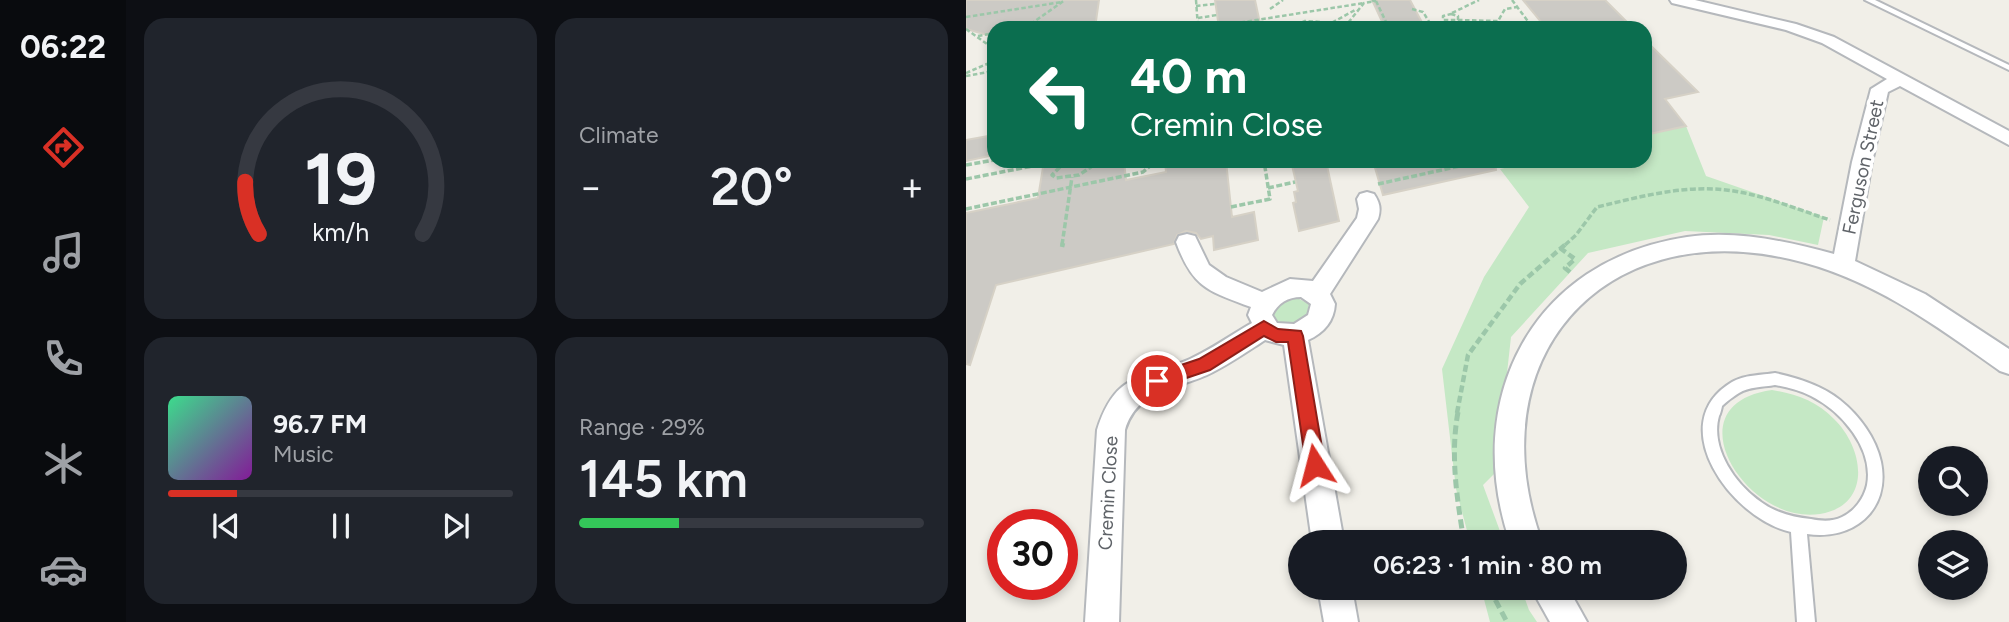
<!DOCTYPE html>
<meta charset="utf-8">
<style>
:root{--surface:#171b24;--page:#20242c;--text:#f1f3f6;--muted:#9ea1a6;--line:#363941;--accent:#d93025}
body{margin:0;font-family:Figtree,sans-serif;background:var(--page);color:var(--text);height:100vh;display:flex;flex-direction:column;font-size:26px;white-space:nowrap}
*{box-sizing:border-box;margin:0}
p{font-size:23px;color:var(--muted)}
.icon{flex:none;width:38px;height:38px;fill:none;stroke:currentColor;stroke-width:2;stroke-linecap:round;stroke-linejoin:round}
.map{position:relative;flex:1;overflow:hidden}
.panel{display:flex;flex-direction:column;gap:18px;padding:18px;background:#0d0f14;width:840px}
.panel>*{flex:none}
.guide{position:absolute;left:21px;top:21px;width:665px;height:147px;border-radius:21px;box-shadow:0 4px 10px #0003;background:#0b6e4f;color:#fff;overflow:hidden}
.buttons{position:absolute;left:952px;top:446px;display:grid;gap:14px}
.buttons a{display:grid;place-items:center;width:70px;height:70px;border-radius:50%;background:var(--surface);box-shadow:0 4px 10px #0003;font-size:35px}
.speed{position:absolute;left:21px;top:509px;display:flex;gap:14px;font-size:35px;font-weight:700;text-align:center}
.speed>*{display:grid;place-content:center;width:91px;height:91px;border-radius:50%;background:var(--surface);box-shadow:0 4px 10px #0003;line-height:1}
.speed .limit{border:10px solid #d22;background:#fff;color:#111}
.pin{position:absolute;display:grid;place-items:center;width:60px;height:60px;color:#fff;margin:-30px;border:4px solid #fff;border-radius:50%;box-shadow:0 2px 7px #0007}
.me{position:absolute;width:77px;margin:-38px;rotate:351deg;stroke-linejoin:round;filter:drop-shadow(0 0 5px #0008)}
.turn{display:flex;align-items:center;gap:24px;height:147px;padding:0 28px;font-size:32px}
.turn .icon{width:91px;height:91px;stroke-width:2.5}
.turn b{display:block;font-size:49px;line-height:60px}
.big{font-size:52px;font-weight:600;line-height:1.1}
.panel .tile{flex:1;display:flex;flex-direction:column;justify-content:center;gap:10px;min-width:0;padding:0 24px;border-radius:21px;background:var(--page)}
.panel .dial{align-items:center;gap:0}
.dial svg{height:182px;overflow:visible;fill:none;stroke:var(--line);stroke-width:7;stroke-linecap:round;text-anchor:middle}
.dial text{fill:var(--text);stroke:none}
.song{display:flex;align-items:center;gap:21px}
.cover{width:84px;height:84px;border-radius:10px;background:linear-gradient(135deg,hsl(150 70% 55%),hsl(290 70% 35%))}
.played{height:7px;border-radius:4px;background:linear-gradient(90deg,var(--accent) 20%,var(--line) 20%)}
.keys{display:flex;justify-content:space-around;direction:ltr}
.heat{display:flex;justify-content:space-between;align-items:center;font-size:38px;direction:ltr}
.charge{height:10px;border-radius:5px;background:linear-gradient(90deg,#34c759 29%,var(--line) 0)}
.panel .tiles{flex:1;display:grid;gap:18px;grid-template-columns:repeat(2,1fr)}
.trip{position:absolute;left:322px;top:530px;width:399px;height:70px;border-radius:35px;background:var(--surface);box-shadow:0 4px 10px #0003;font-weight:600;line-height:70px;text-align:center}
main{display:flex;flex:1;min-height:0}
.tab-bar{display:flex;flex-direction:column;width:126px;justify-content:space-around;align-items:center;background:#090b0e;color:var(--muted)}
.tab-bar .icon{width:49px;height:49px}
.tab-bar .on{color:var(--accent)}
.tab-bar b{font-size:32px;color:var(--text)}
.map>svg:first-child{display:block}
.green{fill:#c5e8c5}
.building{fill:#cccac5;stroke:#d6d1c6;stroke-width:2}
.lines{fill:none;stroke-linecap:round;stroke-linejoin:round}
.lane-casing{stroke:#b5b8bc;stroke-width:4}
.street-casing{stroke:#b5b8bc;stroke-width:4}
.path-far3{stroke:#9cc7a9;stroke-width:2.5;stroke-dasharray:4.5 2.5;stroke-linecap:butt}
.path-far2{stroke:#9cc7a9;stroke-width:3.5;stroke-dasharray:6 2.5;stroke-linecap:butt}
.path-far1{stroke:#9cc7a9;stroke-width:4.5;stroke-dasharray:7 3.5;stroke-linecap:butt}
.path{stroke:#9cc7a9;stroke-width:5;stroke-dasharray:9 4.5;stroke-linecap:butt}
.lane{fill:#fff;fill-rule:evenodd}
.street{fill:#fff;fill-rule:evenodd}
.route{fill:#d93025;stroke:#8d1f18;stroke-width:2}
.labels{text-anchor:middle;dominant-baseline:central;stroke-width:7;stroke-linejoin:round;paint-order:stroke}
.street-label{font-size:19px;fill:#5f6368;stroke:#fff}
</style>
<main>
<nav class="tab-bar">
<b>06:22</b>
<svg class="icon on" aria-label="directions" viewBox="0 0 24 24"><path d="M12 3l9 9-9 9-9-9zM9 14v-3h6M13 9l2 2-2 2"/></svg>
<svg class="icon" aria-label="music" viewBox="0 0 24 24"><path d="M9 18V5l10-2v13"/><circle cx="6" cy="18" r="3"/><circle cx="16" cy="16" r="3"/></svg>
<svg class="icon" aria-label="phone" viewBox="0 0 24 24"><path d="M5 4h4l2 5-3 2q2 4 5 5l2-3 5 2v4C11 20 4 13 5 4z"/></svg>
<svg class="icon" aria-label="climate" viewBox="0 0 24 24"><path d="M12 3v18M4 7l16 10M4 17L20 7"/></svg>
<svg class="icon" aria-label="car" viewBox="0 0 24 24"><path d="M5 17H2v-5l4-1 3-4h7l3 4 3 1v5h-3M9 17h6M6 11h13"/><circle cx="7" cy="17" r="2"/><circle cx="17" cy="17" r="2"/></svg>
</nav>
<section class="panel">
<div class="tiles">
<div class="tile dial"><svg viewBox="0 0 100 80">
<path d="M14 69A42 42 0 1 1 86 69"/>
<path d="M14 69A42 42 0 0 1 8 46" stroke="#d93025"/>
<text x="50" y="56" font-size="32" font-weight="700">19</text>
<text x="50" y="72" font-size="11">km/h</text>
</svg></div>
<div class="tile"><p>Climate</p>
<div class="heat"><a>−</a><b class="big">20°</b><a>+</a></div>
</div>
<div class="tile">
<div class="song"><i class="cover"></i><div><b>96.7 FM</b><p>Music</p></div></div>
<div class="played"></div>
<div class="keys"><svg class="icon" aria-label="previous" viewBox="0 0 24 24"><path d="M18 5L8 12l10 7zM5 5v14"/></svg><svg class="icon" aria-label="pause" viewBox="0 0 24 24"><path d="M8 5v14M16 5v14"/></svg><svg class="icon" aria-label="next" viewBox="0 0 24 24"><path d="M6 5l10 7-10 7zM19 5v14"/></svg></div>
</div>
<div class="tile"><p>Range · 29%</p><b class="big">145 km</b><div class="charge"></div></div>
</div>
</section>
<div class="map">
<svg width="1043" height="622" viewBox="0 0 1043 622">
<rect width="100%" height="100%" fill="#f1efe8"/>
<g class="green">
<path d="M720,126L740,176L858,217L852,245L803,235L719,231L622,253L545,337L530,472L517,485L538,542H504L490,489L476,369L518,277L563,207L534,169L569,161H679V135Z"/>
<path d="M329,297L343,304L340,318L324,327L308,322L305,313L317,300Z"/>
<path d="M806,390C829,394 851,401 868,419C898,448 907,505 854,514C781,526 703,404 806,390Z"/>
<path d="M515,588H555L563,610L571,622H524Z"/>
</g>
<g class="building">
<path d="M0,0H133L129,28H28V37L0,29Z"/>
<path d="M249,0H289L295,28H253Z"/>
<path d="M406,0H444L459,28H419Z"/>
<path d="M557,0H639L667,28H580Z"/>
<path d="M679,40L732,92L699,99L720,126L679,135Z"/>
<path d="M28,135V155L0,161V140Z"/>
<path d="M78,161H158L160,180L200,172L199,161H260L266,217L288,212L292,240L248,250L247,236L235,239L230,233L220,231L211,235L208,244L30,285L4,365L0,364V213L72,198Z"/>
<path d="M325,161H360L373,221L333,231L327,203L330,202L328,192L332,191Z"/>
<path d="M407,161H529L530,170L417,195Z"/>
</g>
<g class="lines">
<g class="lane-casing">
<g id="lane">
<path d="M899,0H909L1043,65V70Z"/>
<path d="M809,373C832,378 855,385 874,400C893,415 910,438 915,462C925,511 886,541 841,534L849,622H831L825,532C766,519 696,424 766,382C777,375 796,375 809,373ZM809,385C821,387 833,390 845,396C875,411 908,448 901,485C898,498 889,511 876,517C866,522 855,521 845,519C827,517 810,513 795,502C769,484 744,448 753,416C754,415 756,407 756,406C760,402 768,396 773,393C782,387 798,387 809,385Z"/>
</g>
</g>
<g class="street-casing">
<g id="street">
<path d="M704,0H729L830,24L868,37L1043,131V145L934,86L922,92L906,162L889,261L959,294L1043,349V374L1034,371C968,324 904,277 824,259C635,216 510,360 576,542H544C495,399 566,260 721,237C770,230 820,241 868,254L886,162L905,89L921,79L856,43L820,30L706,3Z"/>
<path d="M401,192L408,194C414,203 415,209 412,219L364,294L369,304C368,321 358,333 342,340L378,542H346L318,345L299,340C282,351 265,363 247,372C213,390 172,387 159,430L153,622H119L131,430C150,371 175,380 224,359C246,349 265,335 286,323L282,315L285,307C242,291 227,288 210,242L213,236L221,234L229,236L243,265L260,277L296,292L324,279L347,281L391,218L393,209L391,199L394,194ZM335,297L345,304L342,315L328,324L311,323L306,315C312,303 322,297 335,297Z"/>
<path d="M352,588H386L392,622H358Z"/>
<path d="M565,588H602L621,622H584Z"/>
</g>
</g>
<g class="path-far3">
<path d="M230,0L232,28"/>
<path d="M546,0L567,28"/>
<path d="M410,1L423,28"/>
<path d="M230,6L249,4"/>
<path d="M304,9L317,0"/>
<path d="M446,9L457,12L467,28"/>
<path d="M486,13L513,0"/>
<path d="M485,14L492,16V20H477V16Z"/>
<path d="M0,17L96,2"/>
<path d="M232,18L251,15"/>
<path d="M291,20L293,28"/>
<path d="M492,20L532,21L539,9L551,7"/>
<path d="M360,26L389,10"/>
<path d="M59,28L99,0"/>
<path d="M240,28L398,3"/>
<path d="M323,28L339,21L356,22L359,28"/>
<path d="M378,28L398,3L409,1L405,0"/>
<path d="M0,29L28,49"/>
<path d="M12,36L28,33"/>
<path d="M0,73L28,61"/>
<path d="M0,76L28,71"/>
</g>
<g class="path-far2">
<path d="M48,161L58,167"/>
<path d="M100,161L86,175L90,178L113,175L125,167L122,161"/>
<path d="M0,165L28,160"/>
<path d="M0,179L92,161"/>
<path d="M412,184L494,166L492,161"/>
<path d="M302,188L329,182"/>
<path d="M265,207L304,199L298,161"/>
<path d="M0,209L177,172L190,161"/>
<path d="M96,245L106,177"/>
<path d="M599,245L610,235L631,207C673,197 716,185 760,190C796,194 830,209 864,220"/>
</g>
<g class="path-far1">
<path d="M96,247L97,243"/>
<path d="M594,248L609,259L599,268L605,273"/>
<path d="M491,413L502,355L554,284L601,243"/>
</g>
<g class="path">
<path d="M492,412C484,456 491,498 498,542"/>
<path d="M523,588L541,622"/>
</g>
<use href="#lane" class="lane"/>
<use href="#street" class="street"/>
</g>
<path class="route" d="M298,321L312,329L335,331L337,336L359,465L356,471L349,474L343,471L340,465L322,342H310L298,336L244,370L191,388L185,386L183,381L185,375L233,359Z"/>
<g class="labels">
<g class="street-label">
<text transform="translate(897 167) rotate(-78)">Ferguson Street</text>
<text transform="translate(142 493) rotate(-87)">Cremin Close</text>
</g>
</g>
</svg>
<div class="buttons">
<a><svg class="icon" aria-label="search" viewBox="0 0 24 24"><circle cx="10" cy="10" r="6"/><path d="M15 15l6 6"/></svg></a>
<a><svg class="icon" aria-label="layers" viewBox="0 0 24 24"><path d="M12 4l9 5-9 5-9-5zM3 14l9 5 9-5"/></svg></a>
</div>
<div class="speed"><div class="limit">30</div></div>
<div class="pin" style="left:191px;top:381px;background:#d93025"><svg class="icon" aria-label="arrive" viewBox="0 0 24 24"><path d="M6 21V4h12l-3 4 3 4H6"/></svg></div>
<svg class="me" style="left:349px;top:465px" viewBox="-20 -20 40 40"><path d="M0-17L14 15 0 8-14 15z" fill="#d93025" stroke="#fff" stroke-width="4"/></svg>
<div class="trip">06:23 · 1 min · 80 m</div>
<div class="guide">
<div class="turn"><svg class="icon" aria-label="left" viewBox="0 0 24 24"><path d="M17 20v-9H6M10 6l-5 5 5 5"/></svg><div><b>40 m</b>Cremin Close</div></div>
</div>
</div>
</main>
